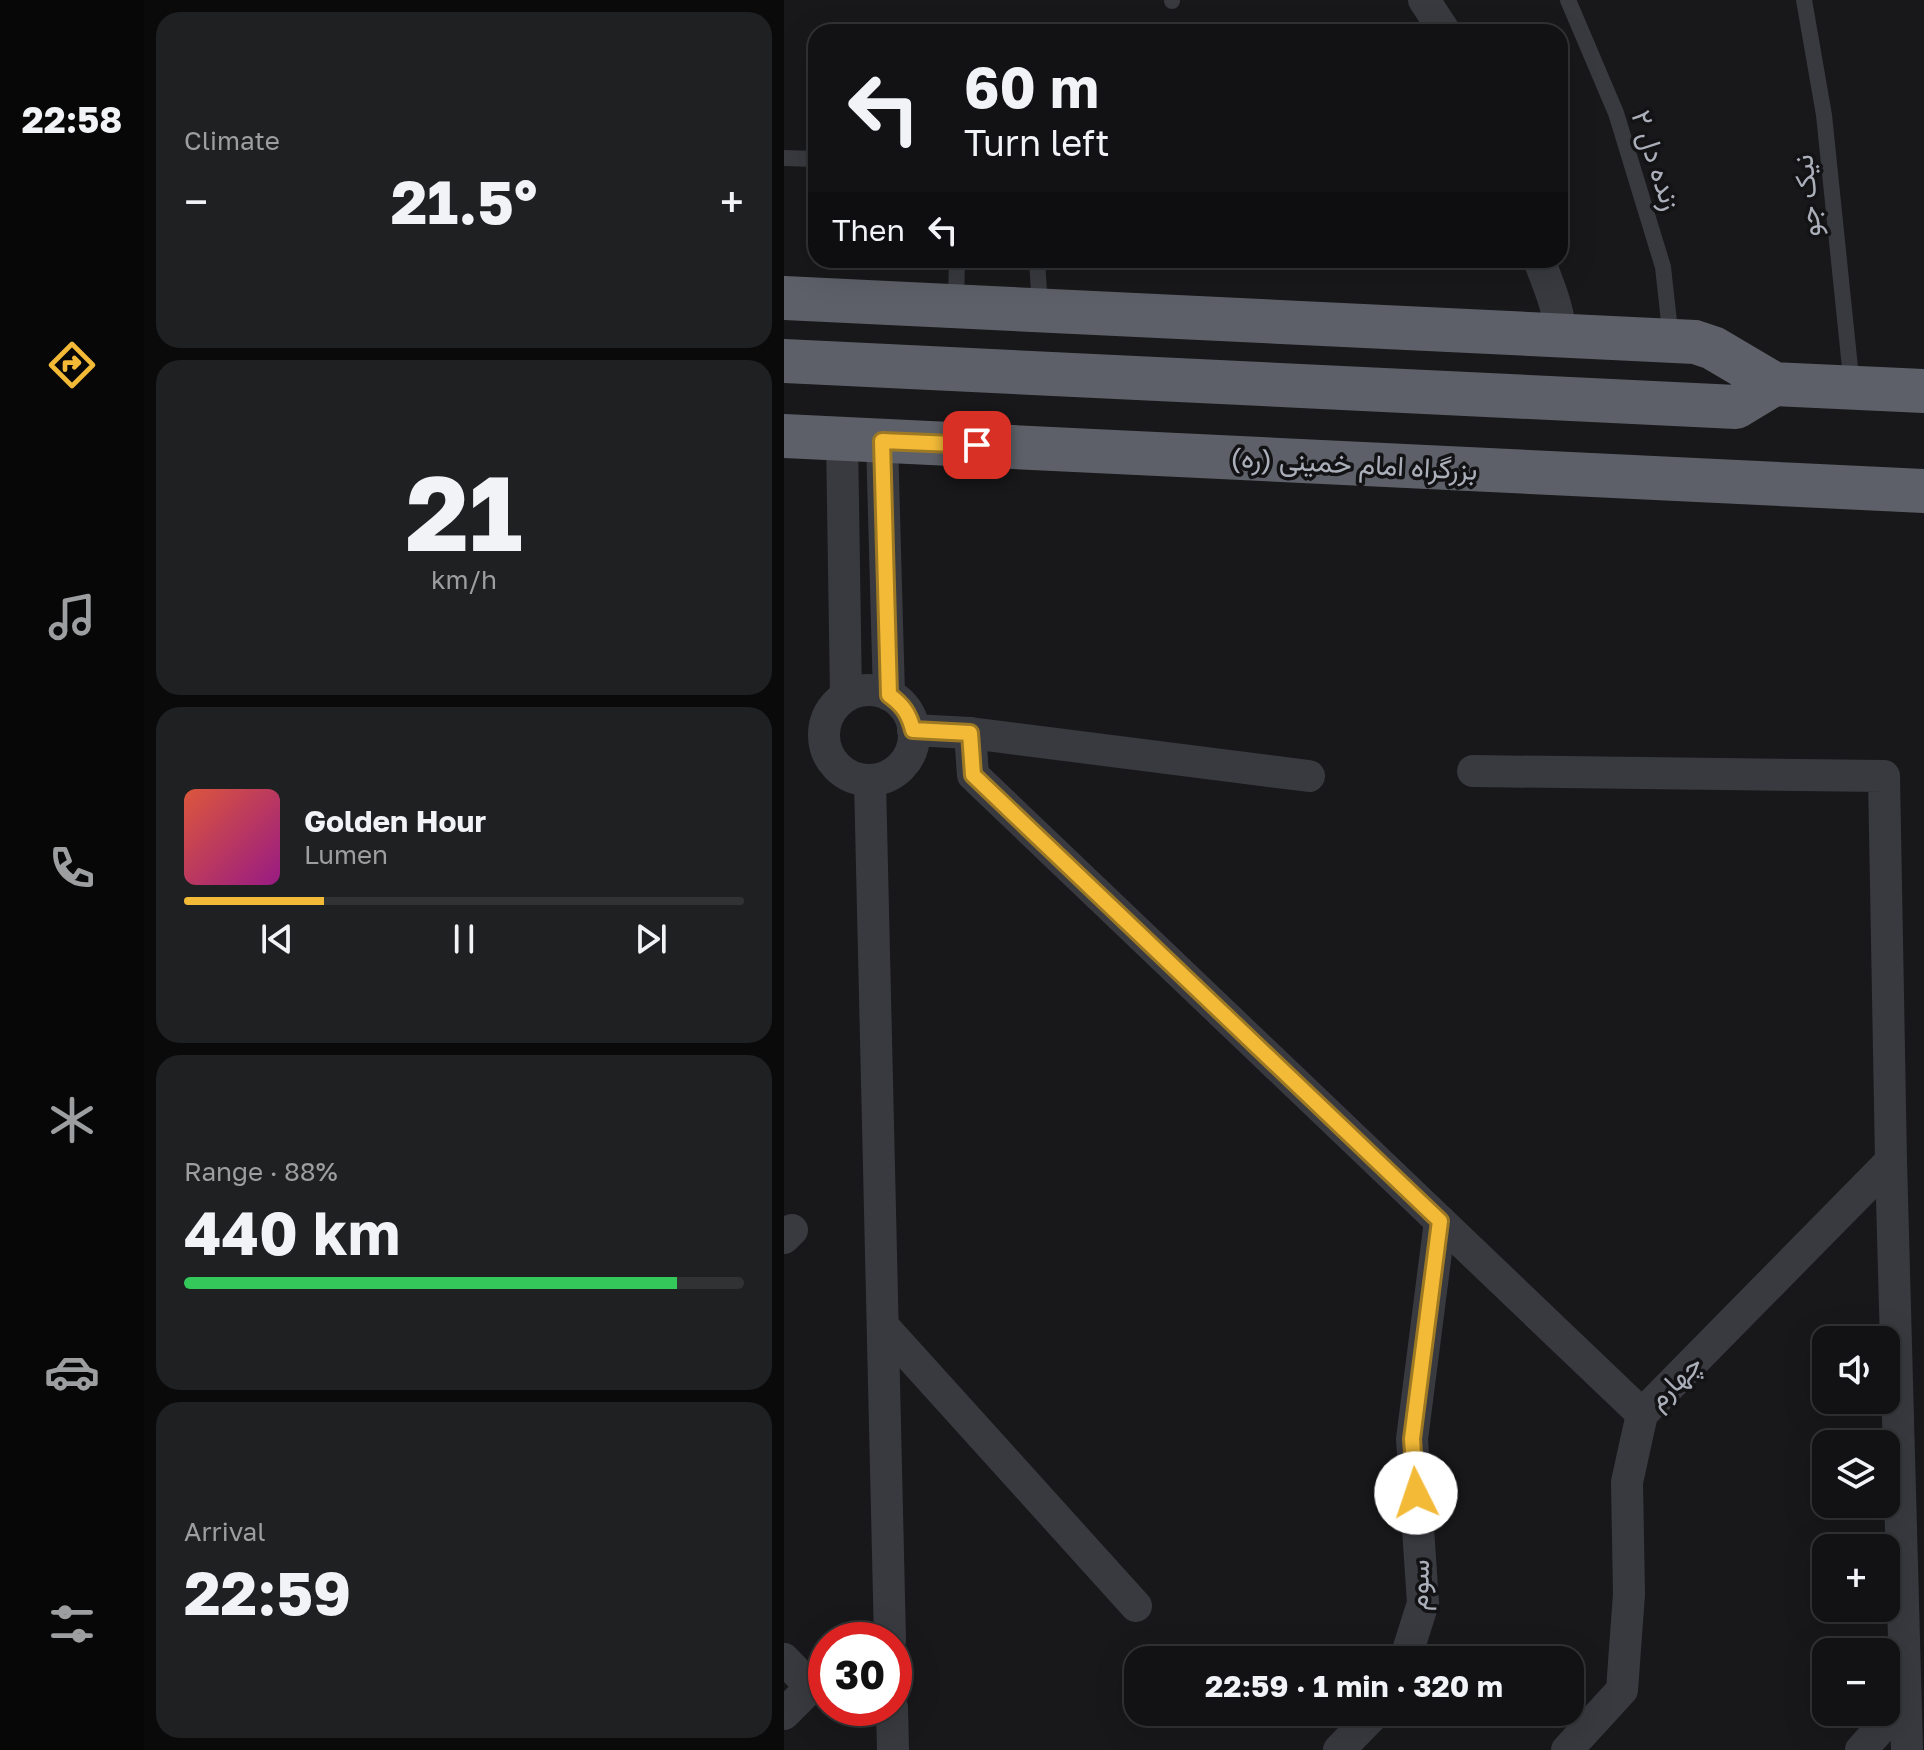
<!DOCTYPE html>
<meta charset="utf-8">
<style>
:root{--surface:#121214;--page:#1f2022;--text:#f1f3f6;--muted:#9c9ea0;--line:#313234;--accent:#f3ba37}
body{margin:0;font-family:"Golos Text",Vazirmatn,sans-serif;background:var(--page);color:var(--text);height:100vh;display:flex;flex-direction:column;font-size:30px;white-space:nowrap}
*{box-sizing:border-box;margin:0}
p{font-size:26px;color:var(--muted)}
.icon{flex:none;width:44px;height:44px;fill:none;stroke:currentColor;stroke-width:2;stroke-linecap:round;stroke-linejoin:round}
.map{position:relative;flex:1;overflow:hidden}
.panel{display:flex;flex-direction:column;gap:12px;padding:12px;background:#0a0a0b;width:640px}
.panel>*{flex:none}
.hud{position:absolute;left:24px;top:24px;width:760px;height:244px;border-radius:24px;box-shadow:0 8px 32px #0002,0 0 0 2px var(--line);background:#121214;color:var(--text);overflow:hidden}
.buttons{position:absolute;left:1028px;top:1326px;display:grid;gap:16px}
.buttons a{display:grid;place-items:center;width:88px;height:88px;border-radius:16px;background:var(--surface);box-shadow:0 8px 32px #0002,0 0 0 2px var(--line);font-size:40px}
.speed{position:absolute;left:24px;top:1622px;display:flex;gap:16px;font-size:40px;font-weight:700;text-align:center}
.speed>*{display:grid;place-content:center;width:104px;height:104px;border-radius:50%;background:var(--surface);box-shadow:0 8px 32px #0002,0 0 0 2px var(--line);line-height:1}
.speed .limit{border:12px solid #d22;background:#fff;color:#111}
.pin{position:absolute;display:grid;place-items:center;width:68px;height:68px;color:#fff;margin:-34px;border-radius:16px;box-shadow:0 4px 12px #0006}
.me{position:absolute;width:88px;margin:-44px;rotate:356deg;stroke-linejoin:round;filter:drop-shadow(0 0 6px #0008)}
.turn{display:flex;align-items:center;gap:28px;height:168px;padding:0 24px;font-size:36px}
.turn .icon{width:104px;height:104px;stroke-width:2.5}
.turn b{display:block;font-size:56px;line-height:68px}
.then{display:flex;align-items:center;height:76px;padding:0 24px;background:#0003;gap:16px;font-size:30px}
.big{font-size:60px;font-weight:700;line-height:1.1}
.panel .card{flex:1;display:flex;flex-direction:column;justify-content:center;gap:12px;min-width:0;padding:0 28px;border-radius:24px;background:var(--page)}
.panel .dial{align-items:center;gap:0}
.dial b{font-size:104px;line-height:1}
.song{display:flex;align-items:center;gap:24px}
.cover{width:96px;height:96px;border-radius:12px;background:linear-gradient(135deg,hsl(10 70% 55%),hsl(310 70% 35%))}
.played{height:8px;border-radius:4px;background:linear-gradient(90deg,var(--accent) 25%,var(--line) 25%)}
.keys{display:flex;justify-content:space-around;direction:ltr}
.heat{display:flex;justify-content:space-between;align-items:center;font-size:44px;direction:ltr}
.charge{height:12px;border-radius:6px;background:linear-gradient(90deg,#34c759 88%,var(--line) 0)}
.trip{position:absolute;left:340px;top:1646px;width:460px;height:80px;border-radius:24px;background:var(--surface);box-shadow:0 8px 32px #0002,0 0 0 2px var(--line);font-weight:700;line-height:80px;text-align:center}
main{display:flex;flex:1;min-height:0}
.tab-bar{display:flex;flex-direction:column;width:144px;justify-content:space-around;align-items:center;background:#070708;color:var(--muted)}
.tab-bar .icon{width:56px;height:56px}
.tab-bar .current{color:var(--accent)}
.tab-bar b{font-size:36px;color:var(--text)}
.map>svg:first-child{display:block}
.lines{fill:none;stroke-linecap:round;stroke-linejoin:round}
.service{stroke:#393a40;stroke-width:16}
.minor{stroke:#393a40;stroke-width:32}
.trunk{stroke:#5d6068;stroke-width:44}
.route-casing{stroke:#9e7924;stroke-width:20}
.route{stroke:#f3ba37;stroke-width:14}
.labels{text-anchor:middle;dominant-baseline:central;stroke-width:7;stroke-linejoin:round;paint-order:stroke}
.street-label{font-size:28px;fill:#abafba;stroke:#131315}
</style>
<main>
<nav class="tab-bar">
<b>22:58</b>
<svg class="icon current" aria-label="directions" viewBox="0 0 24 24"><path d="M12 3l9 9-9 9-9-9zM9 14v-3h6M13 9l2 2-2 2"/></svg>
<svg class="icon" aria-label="music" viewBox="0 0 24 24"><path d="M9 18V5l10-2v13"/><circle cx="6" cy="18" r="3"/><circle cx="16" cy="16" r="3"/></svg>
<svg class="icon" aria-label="phone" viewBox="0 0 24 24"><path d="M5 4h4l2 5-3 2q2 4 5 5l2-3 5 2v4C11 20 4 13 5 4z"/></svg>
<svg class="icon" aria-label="climate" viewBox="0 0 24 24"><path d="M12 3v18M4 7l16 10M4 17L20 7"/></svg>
<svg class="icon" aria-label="car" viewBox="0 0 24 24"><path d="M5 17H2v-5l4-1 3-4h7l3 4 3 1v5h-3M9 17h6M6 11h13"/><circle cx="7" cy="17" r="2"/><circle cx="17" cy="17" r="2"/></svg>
<svg class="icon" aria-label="filters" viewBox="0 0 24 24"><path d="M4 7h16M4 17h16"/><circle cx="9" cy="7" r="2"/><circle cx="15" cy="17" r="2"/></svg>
</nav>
<section class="panel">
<div class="card"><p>Climate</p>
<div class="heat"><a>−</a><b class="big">21.5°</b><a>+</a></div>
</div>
<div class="card dial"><b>21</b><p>km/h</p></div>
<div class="card">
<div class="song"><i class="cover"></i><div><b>Golden Hour</b><p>Lumen</p></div></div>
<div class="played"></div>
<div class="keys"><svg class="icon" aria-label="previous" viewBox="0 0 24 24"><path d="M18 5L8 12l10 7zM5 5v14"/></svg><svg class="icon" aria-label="pause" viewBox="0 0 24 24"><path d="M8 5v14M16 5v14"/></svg><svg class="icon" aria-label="next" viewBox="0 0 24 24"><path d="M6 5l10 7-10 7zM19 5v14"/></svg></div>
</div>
<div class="card"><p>Range · 88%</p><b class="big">440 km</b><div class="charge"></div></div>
<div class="card"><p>Arrival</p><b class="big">22:59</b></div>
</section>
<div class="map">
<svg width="1140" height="1750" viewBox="0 0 1140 1750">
<rect width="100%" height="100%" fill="#18181a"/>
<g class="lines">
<g class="service">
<path d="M388,0V1"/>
<path d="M784,0L832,113L879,267L887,340"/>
<path d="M1020,0L1040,115L1068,387"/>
<path d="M0,158L32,159"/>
<path d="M253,260L256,309"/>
<path d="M169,306L172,299L173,260"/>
</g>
<g class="minor">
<path d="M640,0L661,32"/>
<path d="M755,260C764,284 776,310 776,336"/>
<path d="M58,439L62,696"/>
<path d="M98,441L105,695"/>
<circle cx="85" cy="735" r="45"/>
<path d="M129,730L186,733L525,776"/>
<path d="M186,733L189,775L858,1414"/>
<path d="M689,771L1100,776L1107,1161L1123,1750"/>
<path d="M86,781L106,1640"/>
<path d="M0,1238L8,1230"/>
<path d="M99,1326L352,1606"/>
<path d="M0,1659L27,1687L0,1714"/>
<path d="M621,1660L639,1603L628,1439L656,1221"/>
<path d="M108,1708L109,1750"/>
<path d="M555,1750L592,1712"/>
<path d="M783,1750L838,1690L845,1594L843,1482L858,1414L1107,1161"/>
<path d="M1077,1750L1121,1701"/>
</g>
<g class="trunk">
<path d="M0,298L911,342L929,348L990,384L1140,391"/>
<path d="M0,361L952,407L990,384"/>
<path d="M0,436L1140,491"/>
</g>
</g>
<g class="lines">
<g class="route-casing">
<path id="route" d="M193,445L98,441L105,695C119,705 125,714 129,730L186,733L189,775L656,1221L628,1439L632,1493"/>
</g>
<use href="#route" class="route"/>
</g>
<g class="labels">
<g class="street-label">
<text transform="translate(873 160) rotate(72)">زنده دل ۲</text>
<text transform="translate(1022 196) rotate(-96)">نیک جو</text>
<text transform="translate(570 463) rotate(3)">بزرگراه امام خمینی (ره)</text>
<text transform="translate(890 1381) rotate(-45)">چهارم</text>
<text transform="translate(634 1585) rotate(-88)">سوم</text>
</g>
</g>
</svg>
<div class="buttons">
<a><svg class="icon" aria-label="sound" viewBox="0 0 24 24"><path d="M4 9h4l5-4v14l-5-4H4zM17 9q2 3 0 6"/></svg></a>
<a><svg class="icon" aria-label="layers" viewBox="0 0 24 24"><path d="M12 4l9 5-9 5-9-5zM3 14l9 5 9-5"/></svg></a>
<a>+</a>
<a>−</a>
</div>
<div class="speed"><div class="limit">30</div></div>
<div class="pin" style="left:193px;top:445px;background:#d93025"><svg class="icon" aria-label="arrive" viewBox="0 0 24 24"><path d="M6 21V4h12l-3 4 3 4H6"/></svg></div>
<svg class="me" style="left:632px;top:1493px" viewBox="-20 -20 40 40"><circle r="19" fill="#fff"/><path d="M0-13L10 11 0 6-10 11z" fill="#f3ba37"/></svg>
<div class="trip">22:59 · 1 min · 320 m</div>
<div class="hud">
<div class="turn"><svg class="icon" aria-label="left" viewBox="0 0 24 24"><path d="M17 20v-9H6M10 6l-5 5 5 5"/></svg><div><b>60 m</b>Turn left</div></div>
<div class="then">Then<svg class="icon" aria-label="left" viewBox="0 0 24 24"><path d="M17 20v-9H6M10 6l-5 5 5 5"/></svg></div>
</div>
</div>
</main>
